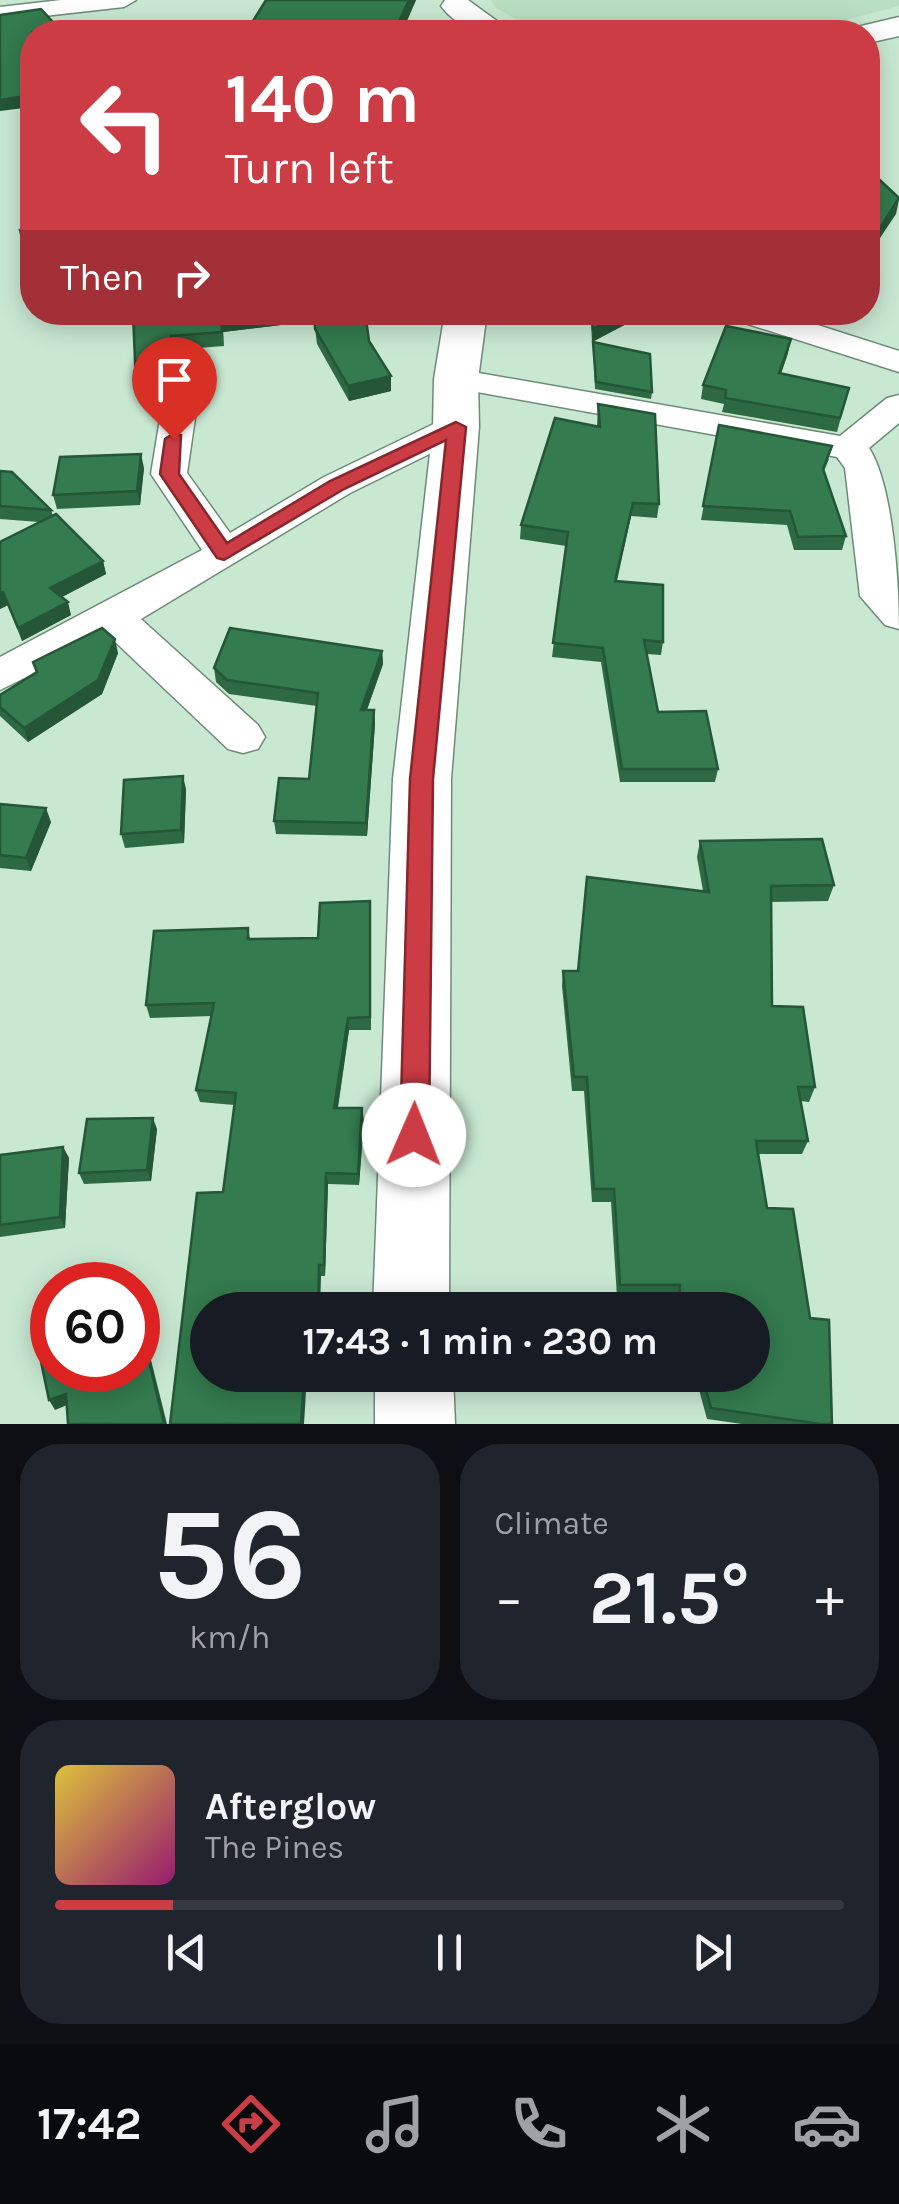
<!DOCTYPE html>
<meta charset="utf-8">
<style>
:root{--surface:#171b24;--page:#20242c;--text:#f1f3f6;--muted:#9ea1a6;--line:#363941;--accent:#cc3c44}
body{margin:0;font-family:Karla,sans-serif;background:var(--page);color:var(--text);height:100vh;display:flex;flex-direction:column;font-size:38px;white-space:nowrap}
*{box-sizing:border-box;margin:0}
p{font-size:32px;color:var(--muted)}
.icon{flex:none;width:55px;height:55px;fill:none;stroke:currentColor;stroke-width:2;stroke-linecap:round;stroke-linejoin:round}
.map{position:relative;height:1424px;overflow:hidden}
.panel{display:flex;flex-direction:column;gap:20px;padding:20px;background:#0d0f14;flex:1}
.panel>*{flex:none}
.hud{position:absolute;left:20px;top:20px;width:860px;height:305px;border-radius:40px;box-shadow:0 5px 25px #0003;background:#cc3c44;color:#fff;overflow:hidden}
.speed{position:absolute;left:30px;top:1262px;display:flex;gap:20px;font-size:50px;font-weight:700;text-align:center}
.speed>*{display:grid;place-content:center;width:130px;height:130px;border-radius:50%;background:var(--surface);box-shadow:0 5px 25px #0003;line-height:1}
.speed .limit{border:15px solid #d22;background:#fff;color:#111}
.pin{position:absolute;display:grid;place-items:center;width:85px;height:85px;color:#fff;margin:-102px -42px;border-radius:50% 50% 50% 0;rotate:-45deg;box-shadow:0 0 10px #0007}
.pin .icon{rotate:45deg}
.me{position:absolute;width:110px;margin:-55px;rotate:1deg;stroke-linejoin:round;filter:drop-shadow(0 0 8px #0008)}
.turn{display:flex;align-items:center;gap:35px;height:210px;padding:0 40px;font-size:45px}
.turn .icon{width:130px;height:130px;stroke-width:2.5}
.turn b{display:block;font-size:70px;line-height:85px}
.then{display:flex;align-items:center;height:95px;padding:0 40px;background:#0003;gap:20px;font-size:38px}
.big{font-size:75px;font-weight:700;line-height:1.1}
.panel .tile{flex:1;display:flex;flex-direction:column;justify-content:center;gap:15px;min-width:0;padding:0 35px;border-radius:40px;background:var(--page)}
.panel .dial{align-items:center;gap:0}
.dial b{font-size:130px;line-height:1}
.song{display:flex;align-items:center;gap:30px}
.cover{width:120px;height:120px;border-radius:15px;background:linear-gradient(135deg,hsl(50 70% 55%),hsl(320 70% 35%))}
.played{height:10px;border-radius:5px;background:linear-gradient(90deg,var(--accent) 15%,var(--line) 15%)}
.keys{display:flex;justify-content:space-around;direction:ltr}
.heat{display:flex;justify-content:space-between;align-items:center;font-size:55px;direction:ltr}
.panel .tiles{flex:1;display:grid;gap:20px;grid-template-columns:1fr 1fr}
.tile:last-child{grid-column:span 2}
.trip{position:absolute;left:190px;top:1292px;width:580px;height:100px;border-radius:50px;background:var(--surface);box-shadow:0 5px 25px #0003;font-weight:700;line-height:100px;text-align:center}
.tabs{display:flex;height:160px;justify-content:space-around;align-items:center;background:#090b0e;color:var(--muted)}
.tabs .icon{width:70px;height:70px}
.tabs .selected{color:var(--accent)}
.tabs b{font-size:45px;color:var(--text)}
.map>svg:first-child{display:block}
.built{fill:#b9dfc3}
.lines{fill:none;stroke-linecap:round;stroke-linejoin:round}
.minor-casing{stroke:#6e8b77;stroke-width:3}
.major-casing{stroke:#6e8b77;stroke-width:3}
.minor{fill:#fff;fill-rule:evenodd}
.major{fill:#fff;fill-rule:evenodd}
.wall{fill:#2d6a44}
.shaded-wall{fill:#245637}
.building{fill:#347b4f;stroke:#245637;stroke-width:2.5}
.route{fill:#cc3c44;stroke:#85272c;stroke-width:2.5}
</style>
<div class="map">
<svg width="899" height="1424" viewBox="0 0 899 1424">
<rect width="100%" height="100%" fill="#c9e8d2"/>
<path class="built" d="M491,0H899V6L801,32H539L496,8Z"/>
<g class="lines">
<g class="minor-casing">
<g id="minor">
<path d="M61,0H136L124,7L0,21V7Z"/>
<path d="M727,312H777L899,351V372L732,319Z"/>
<path d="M185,360L197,363L202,370L187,473L230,533L324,477L444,419L456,416L468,419L473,427L468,435L350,493L141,619L258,725L265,737L258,749L243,753L228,749L109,636L0,690V657L202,550L151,474L168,370L173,363Z"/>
<path d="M456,369L840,436L887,398L899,395V423L869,448C893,485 899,583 899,629L885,625L860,596L845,468L837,457L444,386L439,379L444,372Z"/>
</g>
</g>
<g class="major-casing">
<g id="major">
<path d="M445,0H468L512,32C484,34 459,30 441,6Z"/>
<path d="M899,17V36L868,43V32H853L857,27Z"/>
<path d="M445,312H487L478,379L479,427L451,779L449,1310H373L393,779L433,427L434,379Z"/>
<path d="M375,1375H453L455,1424H375Z"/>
</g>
</g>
<use href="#minor" class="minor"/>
<use href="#major" class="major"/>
</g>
<g class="wall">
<path d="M266,0H416L402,32H251L250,26Z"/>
<path d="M133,312L366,315L369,341L391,391L349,401L317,344L314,321L223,332L224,346L173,350V359L164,369L160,398L139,400L136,385Z"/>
<path d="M571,312H649L592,342L591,324Z"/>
<path d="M593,342L652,392L651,399L595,389Z"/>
<path d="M788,353L781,374L849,388L837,432L722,412L724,404L701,399L703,385Z"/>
<path d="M598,404L659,504L657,518L631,516L617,581L663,642L661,655L647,654L658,712L718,769L715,782H620L601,662L552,657L566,546L520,539L521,525L597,427Z"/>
<path d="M719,425L829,459L824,471L846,536L842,550H794L787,525L701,520Z"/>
<path d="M144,468L140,505L57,509L53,495Z"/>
<path d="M0,471L51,510L53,516L103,561L106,574L62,597L71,615L22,641L8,605L0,609L39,522L0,519Z"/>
<path d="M382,651L383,664L367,710H374L375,724L367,836L276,834L274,821L309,779L317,706L229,694L216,682L214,668Z"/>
<path d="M118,653L102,694L28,742L0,716V695L36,673L33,662Z"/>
<path d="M186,789L184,843L125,848L121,834Z"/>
<path d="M0,804L51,822L31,871L0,868Z"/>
<path d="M700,841L834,885L828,901L771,902L772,1006L815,1087L809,1102L801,1101L808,1141L802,1154H758L767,1208L810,1318L832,1424H742L707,1419L695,1375H752V1310H675L676,1298L617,1297L611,1202H592L584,1091H572L562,986L563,971H577L703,891L697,857Z"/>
<path d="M371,914V1030H349L338,1108L364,1120L359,1185L328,1184L325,1276H321L223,1192L234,1105L200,1102L196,1090L212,1016L150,1018L146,1005L248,928L250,939L318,938Z"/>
<path d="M157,1129L151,1181L84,1184L79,1173Z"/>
<path d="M63,1147L69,1158L65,1228L0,1237V1155Z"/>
</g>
<g class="shaded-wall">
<path d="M409,0H416L402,32H394Z"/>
<path d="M32,95V107L0,111V100Z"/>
<path d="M899,200L896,214L868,256V247Z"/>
<path d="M42,312H94L43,318Z"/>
<path d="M263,312H314V321L223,332L224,346L221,317Z"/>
<path d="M625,312H649L592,342L593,329Z"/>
<path d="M171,336L173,359L164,369L160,398L157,384L162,355Z"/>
<path d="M791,339L788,353L776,387L779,373Z"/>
<path d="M391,376V391L349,401L348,386Z"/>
<path d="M141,454L144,468L140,505L137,491Z"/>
<path d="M633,503L631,516L613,595L615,581Z"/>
<path d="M103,561L106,574L54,601L50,588Z"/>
<path d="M3,592L8,605L0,609V593Z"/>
<path d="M68,602L71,615L22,641L18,628Z"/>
<path d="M115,639L118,653L102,694L28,742L24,728Z"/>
<path d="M382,651L383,664L362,723L361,710Z"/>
<path d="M374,710L375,724L367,836L366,823Z"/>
<path d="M183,776L186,789L184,843L181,830Z"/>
<path d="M46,808L51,822L31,871L26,858Z"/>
<path d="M348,1018L349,1030L336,1119L334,1108Z"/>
<path d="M362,1108L364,1120L359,1185L358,1174Z"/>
<path d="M153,1118L157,1129L151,1181L147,1170Z"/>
<path d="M63,1147L69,1158L65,1228L60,1217Z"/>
<path d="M326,1173L328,1184L325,1276L324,1265Z"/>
<path d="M319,1265L321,1276L320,1310H318Z"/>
<path d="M138,1308L167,1424H164L138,1316Z"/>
<path d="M304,1375H307L304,1424H301Z"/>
<path d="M66,1394L72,1403L55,1410L49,1400Z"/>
</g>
<g class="building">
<path d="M266,0H409L394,32H293V29L250,26Z"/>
<path d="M41,9L62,32H32V95L0,100V15Z"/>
<path d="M868,169L899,198L868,247Z"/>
<path d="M32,227V278L20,230Z"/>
<path d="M133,312H263L221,317L222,332L171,336L170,345L162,355L157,384L136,385Z"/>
<path d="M314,312H365L369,341L391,376L348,386L315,329Z"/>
<path d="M592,312H625L593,329Z"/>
<path d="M726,326L791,339L779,373L849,388L840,418L725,398L726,390L703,385Z"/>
<path d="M593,342L650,354L652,392L596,382Z"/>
<path d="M598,404L655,414L659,504L633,503L615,581L663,585V642L644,640L658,712L706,711L718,769H622L603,648L553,643L568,532L521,525L555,418L600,427Z"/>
<path d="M719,425L832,446L823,469L846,536L798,537L790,511L703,506Z"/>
<path d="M141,454L137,491L53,495L60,457Z"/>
<path d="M0,471L12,472L51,510L0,506Z"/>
<path d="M56,514L103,561L50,588L68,602L18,628L3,592L0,593V542Z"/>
<path d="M102,628L115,639L98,680L24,728L0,707V695L37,672L33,662Z"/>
<path d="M230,628L382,651L361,710H374L366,823L274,821L279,778L309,779L318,693L227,680L214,668Z"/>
<path d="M183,776L181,830L121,834L124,780Z"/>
<path d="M0,804L46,808L26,858L0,855Z"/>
<path d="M822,839L834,885L771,886L772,1006L803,1007L815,1087H798L808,1141H756L767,1208L793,1209L810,1318L829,1320L832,1424H820L711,1408L702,1375H752V1310H679L680,1285H620L614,1189H594L587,1077H574L563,971H578L587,877L709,892L700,841Z"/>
<path d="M370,901V1017L348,1018L334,1108H362L358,1174L326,1173L324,1265H319L318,1310H208V1375H304L301,1424H170L197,1193L223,1192L236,1093L196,1090L214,1003L146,1005L154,931L248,928V939L318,938L320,903Z"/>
<path d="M153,1118L147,1170L79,1173L87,1119Z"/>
<path d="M63,1147L60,1217L0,1225V1155Z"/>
<path d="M52,1316V1370H138V1316L164,1424H68L66,1394L49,1400L33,1323Z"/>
</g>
<path class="route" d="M456,422L466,427L433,779L429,1135L424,1144L414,1148L404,1144L400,1135L410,779L446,440L344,489L224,560L217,558L160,474L165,439L174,433L181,435L179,474L227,543L330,481Z"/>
</svg>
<div class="speed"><div class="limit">60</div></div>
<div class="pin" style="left:174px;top:439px;background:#d93025"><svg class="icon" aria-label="arrive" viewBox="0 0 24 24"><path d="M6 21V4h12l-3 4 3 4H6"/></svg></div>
<svg class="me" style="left:414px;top:1135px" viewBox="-20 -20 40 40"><circle r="19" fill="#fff"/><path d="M0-13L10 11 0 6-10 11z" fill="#cc3c44"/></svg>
<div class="trip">17:43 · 1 min · 230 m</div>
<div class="hud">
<div class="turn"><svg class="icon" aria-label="left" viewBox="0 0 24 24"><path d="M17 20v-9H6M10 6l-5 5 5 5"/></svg><div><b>140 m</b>Turn left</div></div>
<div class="then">Then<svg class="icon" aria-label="right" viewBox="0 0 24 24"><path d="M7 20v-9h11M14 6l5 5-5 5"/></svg></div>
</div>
</div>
<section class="panel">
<div class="tiles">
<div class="tile dial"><b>56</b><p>km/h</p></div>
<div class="tile"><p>Climate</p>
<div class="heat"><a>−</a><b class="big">21.5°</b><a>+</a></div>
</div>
<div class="tile">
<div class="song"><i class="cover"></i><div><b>Afterglow</b><p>The Pines</p></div></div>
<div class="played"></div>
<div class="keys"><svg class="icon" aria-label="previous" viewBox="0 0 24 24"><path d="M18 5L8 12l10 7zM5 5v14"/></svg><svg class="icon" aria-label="pause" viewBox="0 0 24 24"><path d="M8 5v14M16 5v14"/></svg><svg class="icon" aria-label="next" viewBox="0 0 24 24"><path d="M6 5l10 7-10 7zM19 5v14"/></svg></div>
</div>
</div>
</section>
<nav class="tabs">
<b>17:42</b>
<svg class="icon selected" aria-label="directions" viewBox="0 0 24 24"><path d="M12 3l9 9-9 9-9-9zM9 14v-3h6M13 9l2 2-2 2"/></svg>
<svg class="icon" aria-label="music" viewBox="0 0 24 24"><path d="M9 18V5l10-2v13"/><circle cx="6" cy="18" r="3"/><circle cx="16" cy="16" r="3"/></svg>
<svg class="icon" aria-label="phone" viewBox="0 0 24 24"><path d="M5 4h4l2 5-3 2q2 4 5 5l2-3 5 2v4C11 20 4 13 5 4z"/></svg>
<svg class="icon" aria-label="climate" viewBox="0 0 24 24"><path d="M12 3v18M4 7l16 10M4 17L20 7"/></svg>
<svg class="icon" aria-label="car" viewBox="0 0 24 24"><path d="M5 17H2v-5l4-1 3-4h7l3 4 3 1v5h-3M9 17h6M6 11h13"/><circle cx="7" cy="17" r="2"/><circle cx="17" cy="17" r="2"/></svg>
</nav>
